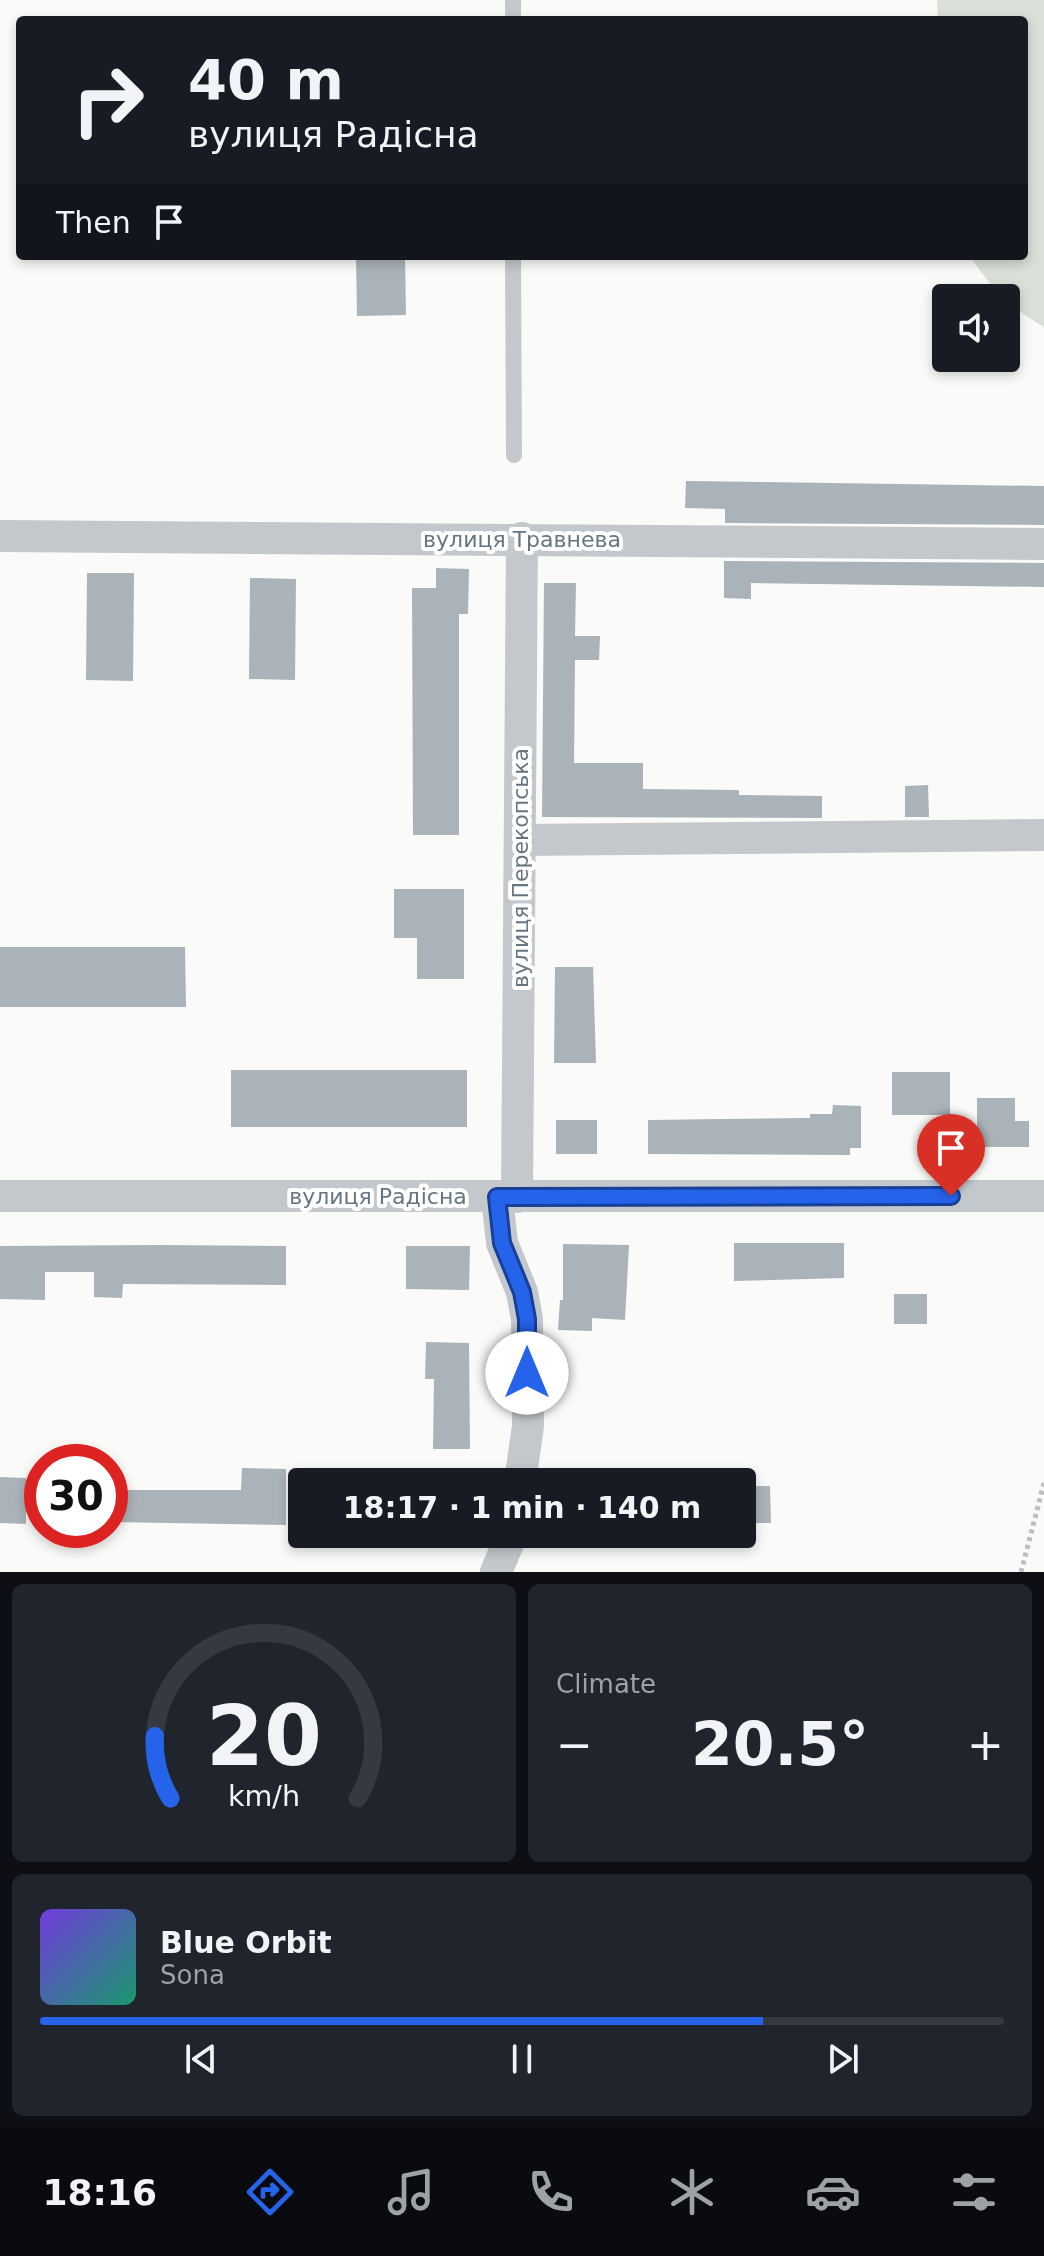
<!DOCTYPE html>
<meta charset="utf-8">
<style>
:root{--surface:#171b24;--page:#20242c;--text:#f1f3f6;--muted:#9ea1a6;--line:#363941;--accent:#2563eb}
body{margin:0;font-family:"DejaVu Sans",sans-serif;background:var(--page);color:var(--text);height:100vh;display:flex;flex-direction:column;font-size:30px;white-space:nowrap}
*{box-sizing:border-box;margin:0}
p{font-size:26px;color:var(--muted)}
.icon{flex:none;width:44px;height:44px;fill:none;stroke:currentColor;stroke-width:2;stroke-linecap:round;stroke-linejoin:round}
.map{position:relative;height:1572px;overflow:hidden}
.sheet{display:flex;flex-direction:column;gap:12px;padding:12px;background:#0d0f14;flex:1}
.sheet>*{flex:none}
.top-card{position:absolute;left:16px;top:16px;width:1012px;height:244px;border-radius:8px;box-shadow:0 4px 12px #0003;background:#171b24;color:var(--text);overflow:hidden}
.buttons{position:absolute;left:932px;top:284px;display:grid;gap:16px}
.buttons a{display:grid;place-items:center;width:88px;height:88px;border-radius:8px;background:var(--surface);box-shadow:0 4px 12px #0003;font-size:40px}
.speed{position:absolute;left:24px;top:1444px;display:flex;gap:16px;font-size:40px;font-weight:700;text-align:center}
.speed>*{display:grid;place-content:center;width:104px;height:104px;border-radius:50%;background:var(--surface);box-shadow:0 4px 12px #0003;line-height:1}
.speed .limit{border:12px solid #d22;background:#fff;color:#111}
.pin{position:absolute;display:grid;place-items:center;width:68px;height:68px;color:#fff;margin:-82px -34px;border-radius:50% 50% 50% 0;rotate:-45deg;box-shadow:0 0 8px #0007}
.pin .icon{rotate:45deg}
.me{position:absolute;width:88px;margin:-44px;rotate:0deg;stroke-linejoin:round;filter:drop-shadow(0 0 6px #0008)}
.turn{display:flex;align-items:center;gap:28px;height:168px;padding:0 40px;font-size:36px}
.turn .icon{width:104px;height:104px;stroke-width:2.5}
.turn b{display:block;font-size:56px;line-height:68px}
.then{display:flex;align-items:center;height:76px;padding:0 40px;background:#0003;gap:16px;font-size:30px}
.big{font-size:60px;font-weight:700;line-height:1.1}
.sheet .tile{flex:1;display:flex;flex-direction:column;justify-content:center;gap:12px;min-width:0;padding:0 28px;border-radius:12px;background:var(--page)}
.sheet .dial{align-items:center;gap:0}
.dial svg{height:208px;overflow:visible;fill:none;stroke:var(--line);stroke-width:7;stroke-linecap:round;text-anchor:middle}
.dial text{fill:var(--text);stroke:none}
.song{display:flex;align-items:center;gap:24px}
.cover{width:96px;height:96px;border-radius:12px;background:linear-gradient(135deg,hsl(260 70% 55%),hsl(160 70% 35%))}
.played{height:8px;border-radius:4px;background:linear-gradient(90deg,var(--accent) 75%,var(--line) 75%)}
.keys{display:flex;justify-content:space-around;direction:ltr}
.heat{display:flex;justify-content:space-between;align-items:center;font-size:44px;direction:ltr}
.sheet .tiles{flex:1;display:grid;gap:12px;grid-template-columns:1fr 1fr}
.tile:last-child{grid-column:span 2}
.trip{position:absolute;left:288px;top:1468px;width:468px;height:80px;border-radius:8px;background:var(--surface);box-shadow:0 4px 12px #0003;font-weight:700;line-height:80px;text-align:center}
.dock{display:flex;height:128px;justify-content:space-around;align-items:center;background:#090b0e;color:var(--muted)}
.dock .icon{width:56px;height:56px}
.dock .selected{color:var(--accent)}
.dock b{font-size:36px;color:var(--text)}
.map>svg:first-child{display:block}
.green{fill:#dadfd7}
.building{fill:#aab3b9}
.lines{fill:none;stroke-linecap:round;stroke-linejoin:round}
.path{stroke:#bbbfc2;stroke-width:5;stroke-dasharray:4 4;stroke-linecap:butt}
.service{stroke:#c3c8cc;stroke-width:16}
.minor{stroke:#c3c8cc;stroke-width:32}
.route-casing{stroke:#184099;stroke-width:20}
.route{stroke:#2563eb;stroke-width:14}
.labels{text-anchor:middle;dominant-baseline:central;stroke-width:8;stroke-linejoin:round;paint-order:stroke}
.street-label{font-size:22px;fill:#657683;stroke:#fff}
</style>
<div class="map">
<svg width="1044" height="1572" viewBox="0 0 1044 1572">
<rect width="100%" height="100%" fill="#fafaf8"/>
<path class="green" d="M937,0H1044V327C1011,308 991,288 970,256H1024V20H938Z"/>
<g class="building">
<path d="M356,256H405L406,315L357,316Z"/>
<path d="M686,481L1044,486V525L725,523V509L685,508Z"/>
<path d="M724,561L1044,563V587L751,583V599L724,598Z"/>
<path d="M436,568L469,569L468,614H459V835H413L412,588H436Z"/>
<path d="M87,573H134L133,681L86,680Z"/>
<path d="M250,578L296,579L295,680L249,679Z"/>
<path d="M544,583H576L575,636H600L599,660H575L574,763H643V789L739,790V795L822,796V818L542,817Z"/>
<path d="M928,785L929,817H905V786Z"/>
<path d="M394,889H464V979H417V938H394Z"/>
<path d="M0,947H185L186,1007H0Z"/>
<path d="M555,967H593L596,1063H554Z"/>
<rect x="231" y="1070" width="236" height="57"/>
<rect x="892" y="1072" width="58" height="43"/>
<path d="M977,1098H1015V1121H1029V1147H977Z"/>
<path d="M833,1105L861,1106V1148H850V1155L648,1154V1120L810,1118V1114H832Z"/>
<rect x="556" y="1120" width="41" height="34"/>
<path d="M734,1243H844V1278L734,1281Z"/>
<path d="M563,1244L629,1245L625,1320L592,1318V1331L558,1330L560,1300H563Z"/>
<path d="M158,1245L286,1246V1285L123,1284L122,1298L94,1297V1272H45V1300L0,1299V1246Z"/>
<path d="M406,1246H470L469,1290L406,1289Z"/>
<rect x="894" y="1294" width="33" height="30"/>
<path d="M426,1342L469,1343L470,1449H433L434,1379H425Z"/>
<path d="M242,1468L286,1469V1525L110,1522V1490H241Z"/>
<path d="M0,1477L26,1478V1524L0,1523Z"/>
<path d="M742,1486H770L771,1523H742Z"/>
</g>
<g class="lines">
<path class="path" d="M1021,1572L1044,1483"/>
<g class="service">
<path d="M513,0V20"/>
<path d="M513,256L514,455"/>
</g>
<g class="minor">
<path d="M0,536L1044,544"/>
<path d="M520,840L1044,835"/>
<path d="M0,1196H1044"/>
<path d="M497,1197L502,1243L522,1292L527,1319L528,1426L520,1482"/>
<path d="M517,1197L522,538"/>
<path d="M496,1572L512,1534"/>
</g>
</g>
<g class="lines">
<g class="route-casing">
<path id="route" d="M527,1373V1319L522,1292L502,1243L497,1197L951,1196"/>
</g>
<use href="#route" class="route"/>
</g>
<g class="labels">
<g class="street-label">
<text x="522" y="539">вулиця Травнева</text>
<text transform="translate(520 868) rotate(-90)">вулиця Перекопська</text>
<text x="378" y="1196">вулиця Радісна</text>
</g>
</g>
</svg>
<div class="buttons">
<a><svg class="icon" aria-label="sound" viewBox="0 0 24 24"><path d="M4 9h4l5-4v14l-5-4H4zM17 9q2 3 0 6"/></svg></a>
</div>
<div class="speed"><div class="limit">30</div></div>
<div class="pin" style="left:951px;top:1196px;background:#d93025"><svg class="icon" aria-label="arrive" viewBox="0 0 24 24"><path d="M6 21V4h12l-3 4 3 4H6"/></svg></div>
<svg class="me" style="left:527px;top:1373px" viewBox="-20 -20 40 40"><circle r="19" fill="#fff"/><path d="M0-13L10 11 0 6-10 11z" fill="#2563eb"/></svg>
<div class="trip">18:17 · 1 min · 140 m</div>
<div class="top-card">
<div class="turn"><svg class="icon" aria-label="right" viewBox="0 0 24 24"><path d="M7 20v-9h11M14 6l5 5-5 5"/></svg><div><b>40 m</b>вулиця Радісна</div></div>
<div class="then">Then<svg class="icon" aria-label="arrive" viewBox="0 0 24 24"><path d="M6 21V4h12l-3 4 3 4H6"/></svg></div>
</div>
</div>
<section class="sheet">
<div class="tiles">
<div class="tile dial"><svg viewBox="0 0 100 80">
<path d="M14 69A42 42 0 1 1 86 69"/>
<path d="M14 69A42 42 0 0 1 8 45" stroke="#2563eb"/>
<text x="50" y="56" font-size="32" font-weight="700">20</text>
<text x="50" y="72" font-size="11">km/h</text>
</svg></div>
<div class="tile"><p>Climate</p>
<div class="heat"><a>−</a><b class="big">20.5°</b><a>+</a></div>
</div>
<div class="tile">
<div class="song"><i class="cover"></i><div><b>Blue Orbit</b><p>Sona</p></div></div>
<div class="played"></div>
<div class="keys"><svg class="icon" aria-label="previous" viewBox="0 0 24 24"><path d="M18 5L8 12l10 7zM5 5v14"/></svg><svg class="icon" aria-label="pause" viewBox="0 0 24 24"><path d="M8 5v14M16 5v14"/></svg><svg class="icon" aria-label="next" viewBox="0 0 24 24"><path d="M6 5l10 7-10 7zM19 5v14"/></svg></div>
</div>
</div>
</section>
<nav class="dock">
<b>18:16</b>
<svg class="icon selected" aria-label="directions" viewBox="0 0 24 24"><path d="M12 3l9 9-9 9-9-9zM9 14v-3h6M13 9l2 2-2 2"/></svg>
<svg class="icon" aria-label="music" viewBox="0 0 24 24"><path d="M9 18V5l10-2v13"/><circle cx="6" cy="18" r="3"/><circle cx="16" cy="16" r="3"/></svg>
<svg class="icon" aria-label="phone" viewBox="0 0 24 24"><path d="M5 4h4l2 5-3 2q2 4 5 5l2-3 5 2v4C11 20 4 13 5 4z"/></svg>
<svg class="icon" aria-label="climate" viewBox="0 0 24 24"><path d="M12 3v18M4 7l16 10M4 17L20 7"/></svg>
<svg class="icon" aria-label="car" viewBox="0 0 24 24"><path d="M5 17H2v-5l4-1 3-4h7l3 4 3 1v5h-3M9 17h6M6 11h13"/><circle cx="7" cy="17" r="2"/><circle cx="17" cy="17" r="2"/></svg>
<svg class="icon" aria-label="filters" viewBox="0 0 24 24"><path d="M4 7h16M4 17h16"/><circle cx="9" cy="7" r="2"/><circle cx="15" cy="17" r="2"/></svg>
</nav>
